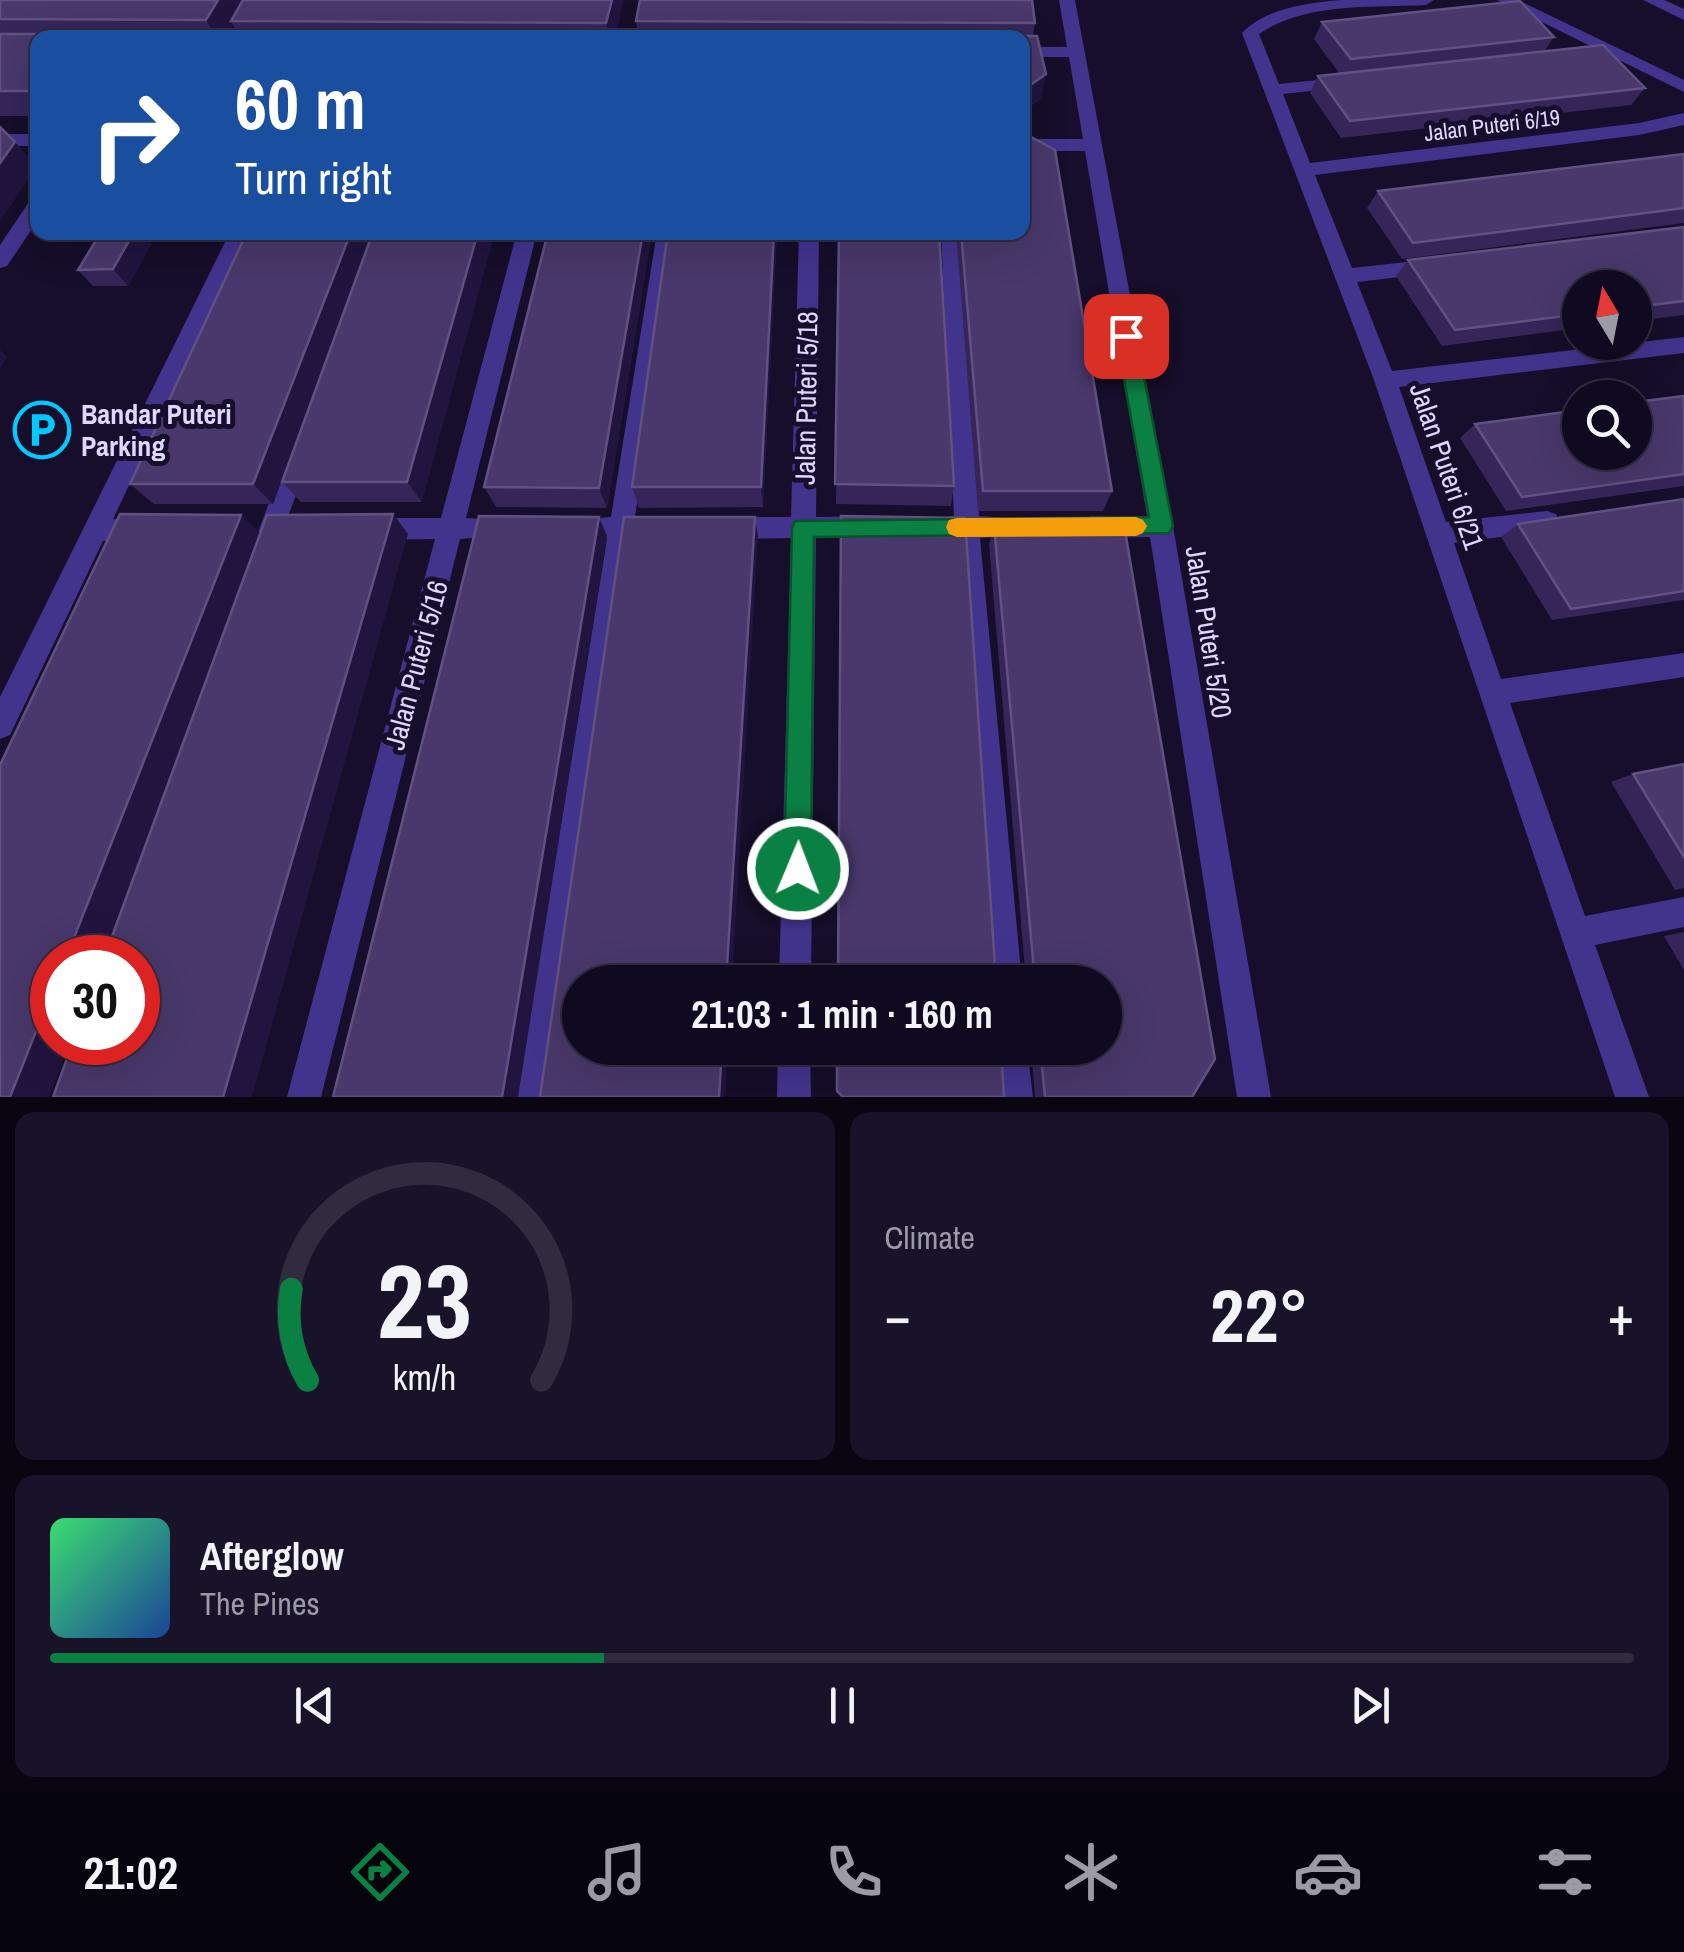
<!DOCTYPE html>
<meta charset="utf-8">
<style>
:root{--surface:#100a20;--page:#191329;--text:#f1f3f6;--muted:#9c9aa5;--line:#302b3e;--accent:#0b8043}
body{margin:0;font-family:"Archivo Narrow",sans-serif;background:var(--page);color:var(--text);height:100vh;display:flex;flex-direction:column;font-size:38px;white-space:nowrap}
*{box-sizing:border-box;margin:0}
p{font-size:32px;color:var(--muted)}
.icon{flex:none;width:55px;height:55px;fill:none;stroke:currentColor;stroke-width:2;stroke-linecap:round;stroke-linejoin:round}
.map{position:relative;height:1097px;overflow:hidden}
.drawer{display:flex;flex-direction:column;gap:15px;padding:15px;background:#090612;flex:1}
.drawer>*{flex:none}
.guide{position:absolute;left:30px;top:30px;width:1000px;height:210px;border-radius:20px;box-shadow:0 10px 40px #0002,0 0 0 2px var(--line);background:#1a4fa0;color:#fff;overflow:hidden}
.needle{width:65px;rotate:350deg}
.buttons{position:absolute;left:1562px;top:270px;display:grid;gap:20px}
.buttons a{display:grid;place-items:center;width:90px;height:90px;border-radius:50%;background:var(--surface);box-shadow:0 10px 40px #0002,0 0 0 2px var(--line);font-size:50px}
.speed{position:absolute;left:30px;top:935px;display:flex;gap:20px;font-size:50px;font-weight:700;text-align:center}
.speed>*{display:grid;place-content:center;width:130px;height:130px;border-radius:50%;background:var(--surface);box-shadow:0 10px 40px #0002,0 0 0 2px var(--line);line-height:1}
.speed .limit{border:15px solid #d22;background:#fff;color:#111}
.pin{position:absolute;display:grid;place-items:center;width:85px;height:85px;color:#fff;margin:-42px;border-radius:20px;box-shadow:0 5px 15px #0006}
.me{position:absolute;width:110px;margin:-55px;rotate:1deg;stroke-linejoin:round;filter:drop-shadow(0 0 8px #0008)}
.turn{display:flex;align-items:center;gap:35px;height:210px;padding:0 40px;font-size:45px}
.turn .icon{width:130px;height:130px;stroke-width:2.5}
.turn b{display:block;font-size:70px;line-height:85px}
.big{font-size:75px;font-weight:700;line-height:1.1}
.drawer .tile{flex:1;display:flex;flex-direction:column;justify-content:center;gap:15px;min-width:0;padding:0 35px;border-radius:20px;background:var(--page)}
.drawer .dial{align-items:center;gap:0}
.dial svg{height:260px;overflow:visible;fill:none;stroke:var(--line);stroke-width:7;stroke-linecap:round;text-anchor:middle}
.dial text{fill:var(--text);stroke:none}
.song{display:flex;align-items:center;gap:30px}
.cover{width:120px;height:120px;border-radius:15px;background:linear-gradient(135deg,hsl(140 70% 55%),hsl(220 70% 35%))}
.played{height:10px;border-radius:5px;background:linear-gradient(90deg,var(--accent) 35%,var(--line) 35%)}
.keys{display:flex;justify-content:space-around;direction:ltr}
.heat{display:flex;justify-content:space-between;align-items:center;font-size:55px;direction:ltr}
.drawer .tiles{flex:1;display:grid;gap:15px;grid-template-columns:1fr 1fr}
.tile:last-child{grid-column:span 2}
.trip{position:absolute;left:562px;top:965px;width:560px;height:100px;border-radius:50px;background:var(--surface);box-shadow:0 10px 40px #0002,0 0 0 2px var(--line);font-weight:700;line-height:100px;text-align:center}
.tabs{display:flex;height:160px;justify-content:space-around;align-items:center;background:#06040d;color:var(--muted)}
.tabs .icon{width:70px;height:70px}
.tabs .current{color:var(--accent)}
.tabs b{font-size:45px;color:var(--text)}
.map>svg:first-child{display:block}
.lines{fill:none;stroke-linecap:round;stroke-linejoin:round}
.minor{fill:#42348d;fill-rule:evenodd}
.wall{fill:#362559;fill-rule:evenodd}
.shaded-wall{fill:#21143f}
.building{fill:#48386b;stroke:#605182;stroke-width:2.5}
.route{fill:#0b8043;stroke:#07532c;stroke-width:2.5}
.slow{fill:#f59e0b}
.labels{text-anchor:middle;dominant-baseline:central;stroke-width:10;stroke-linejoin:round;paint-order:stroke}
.far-street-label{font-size:22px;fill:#e0d6ff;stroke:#160e2a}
.street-label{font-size:28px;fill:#e0d6ff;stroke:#160e2a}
.poi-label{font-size:28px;font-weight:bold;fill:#e0d6ff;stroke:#160e2a;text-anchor:start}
</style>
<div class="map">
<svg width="1684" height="1097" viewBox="0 0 1684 1097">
<rect width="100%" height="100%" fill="#160e2a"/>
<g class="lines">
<g class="minor">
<path d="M1059,0H1075L1173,526L1271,1097H1237L1150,537L1091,538L1082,534L1079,527L1082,520L1091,516H1147L1085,151H1022V139H1083L1069,57H1022V47H1067Z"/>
<path d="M1341,0H1434L1426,5C1372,8 1305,2 1259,34L1279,84L1347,77L1356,82L1347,87L1283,94L1310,163L1639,123L1684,113V125L1639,135L1315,175L1352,268L1434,259L1444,266L1434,273L1357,282L1392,371L1684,337V353L1399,387L1446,522L1547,511L1556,514L1559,521L1556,528L1547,531L1454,543L1501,679L1684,653V677L1510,703L1585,916L1684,897V927L1595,945L1649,1097H1615L1374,380L1242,33C1266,8 1307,3 1341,0Z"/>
<path d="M1497,0H1518L1684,80V92Z"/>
<path d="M1643,0H1664L1684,9V20Z"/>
<rect x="0" y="134" width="38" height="12"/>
<path d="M38,198V220L7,266L0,268V245L31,199Z"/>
<path d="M230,232H250L113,519L155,523L158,530L155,537L103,541L10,735L0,739V697Z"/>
<path d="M517,232H537L466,518L515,521L518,528L515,535L460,539L321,1097H287L435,539L371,540L362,536L359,529L362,522L371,518H441Z"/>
<path d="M657,232H677L635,517L665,521L668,528L665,535L632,539L551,1097H517L607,539L562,535L559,528L562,521L611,517Z"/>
<path d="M799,232H819L816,517L876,516L885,520L888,527L885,534L876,538H816L811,982H779L791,538L726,539L717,535L714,528L717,521L726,517H791Z"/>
<path d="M941,232H961L979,516L1035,520L1038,527L1035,534L980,538L1022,982H990L955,538L927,534L924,527L927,520L954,516Z"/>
<path d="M299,446L307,449L311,456L277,545L274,553L265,556L256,553L253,545L287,456L291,449Z"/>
<path d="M778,1048H810L811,1097H777Z"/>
<path d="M995,1048H1027L1033,1097H999Z"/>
</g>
</g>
<g class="wall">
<path d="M0,0H623L615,38H38V116H0ZM233,25L238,33H228Z"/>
<path d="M636,21L1035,23L1033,36L1041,99L1022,112V38L638,36Z"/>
<path d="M1322,22L1554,37L1544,52L1645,88L1631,105L1341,138L1310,93L1318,76L1340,74L1314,39Z"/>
<path d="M1684,154V223L1402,259L1367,208L1378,191Z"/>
<path d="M1684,227V315L1635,321V288H1580V328L1442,346L1396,276L1408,260Z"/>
<path d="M247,232L422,502H301L282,482L325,364L273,504H154L130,484Z"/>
<path d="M548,232H652L607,508L496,507L484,487Z"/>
<path d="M668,232H777L763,507L639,508L632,487Z"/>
<path d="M839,232L954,486L951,506L836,504Z"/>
<path d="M956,232H1022L1112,491L1103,511H978Z"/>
<path d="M151,244L128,286H93L78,270Z"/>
<path d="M1684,396V486L1506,511L1460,438L1475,424Z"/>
<path d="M1684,499V600L1552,620L1501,537L1518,524Z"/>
<path d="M994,525L1192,1097H1035L1031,1048H1105V982H1026L989,544Z"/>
<path d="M1684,764V888L1675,890L1611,782L1633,774Z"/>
<path d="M1684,932V970L1664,936Z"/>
</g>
<g class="shaded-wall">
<path d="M218,0H248L231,21L233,25L226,38H217L206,20Z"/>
<path d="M612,0H623L615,38H610L606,23Z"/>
<path d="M1046,74L1041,99L1022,112V91Z"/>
<path d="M15,142L37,167L0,221V163Z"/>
<path d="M134,232H141L151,244L128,286L113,269Z"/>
<path d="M351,232H374L273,504L253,484Z"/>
<path d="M478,232H495L422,502L407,482Z"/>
<path d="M643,232H652L607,508L599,488Z"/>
<path d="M774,232H777L763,507L761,487Z"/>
<path d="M0,350L8,357L0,368Z"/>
<path d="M393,514L408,534L252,1097H223Z"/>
<path d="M241,515L262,534L102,958H66Z"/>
<path d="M599,517L607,536L518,1097H502Z"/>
<path d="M755,517L758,536L732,982H726Z"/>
<path d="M52,991V1042H70L49,1097H10Z"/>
<path d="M722,1048H728L725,1097H719Z"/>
</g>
<g class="building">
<path d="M0,0H218L206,20L0,19Z"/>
<path d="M243,0H612L606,23L231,21Z"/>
<path d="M640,0H1032L1035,23L636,21Z"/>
<path d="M1520,1L1554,37L1351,59L1322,22Z"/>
<path d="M224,33L604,34L603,38H221Z"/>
<path d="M0,34H199L196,38H38V91H0Z"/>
<path d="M631,36H1037L1046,74L1022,91V38H630Z"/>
<path d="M1603,45L1645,88L1350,121L1318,76Z"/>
<path d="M0,127L15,142L0,163Z"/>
<path d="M1022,132L1055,150L1112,491H983L961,232H1022Z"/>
<path d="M1684,154V208L1413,243L1378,191Z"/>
<path d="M1684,227V301L1635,307V288H1580V314L1455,330L1408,260Z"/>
<path d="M101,232H134L113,269L78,270Z"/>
<path d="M247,232H351L253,484H130Z"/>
<path d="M373,232H478L407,482H282Z"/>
<path d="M548,232H643L599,488L484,487Z"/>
<path d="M668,232H774L761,487H632Z"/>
<path d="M839,232H939L954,486L835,484Z"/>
<path d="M1684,396V474L1522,497L1475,424L1580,410V452H1635V402Z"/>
<path d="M1684,499V591L1571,609L1518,524Z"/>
<path d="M120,514L241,515L66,958H52V991L10,1097H0V765Z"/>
<path d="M393,514L223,1097H53L73,1042H138V958H104L267,515Z"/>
<path d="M479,516L599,517L502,1097H333Z"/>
<path d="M841,516L965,518L996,982H838Z"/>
<path d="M624,517H755L726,982H580V1048H722L719,1097H540Z"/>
<path d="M994,525H1124L1215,1059L1192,1097H1045L1040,1048H1105V982H1035Z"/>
<path d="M1684,764V857L1633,774Z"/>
<path d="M837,1048H1001L1004,1097H843L837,1091Z"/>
</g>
<path class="route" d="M1126,328L1136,336L1173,526L1169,533L814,537L811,869L807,878L798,882L788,878L784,869L792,528L795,521L1149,517L1116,336Z"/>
<path class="slow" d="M1136,517L1143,520L1147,526L1143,533L1136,536L957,537L949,534L946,527L949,520L957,518Z"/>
<defs>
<g id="parking-ring" transform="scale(2.875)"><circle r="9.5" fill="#160e2a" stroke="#02c9ff" stroke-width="1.5"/><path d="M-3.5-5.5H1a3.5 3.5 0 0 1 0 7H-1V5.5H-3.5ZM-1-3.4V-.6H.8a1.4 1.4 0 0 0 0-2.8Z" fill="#02c9ff"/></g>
</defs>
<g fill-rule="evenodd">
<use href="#parking-ring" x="42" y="430"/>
</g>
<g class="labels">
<g class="far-street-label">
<text transform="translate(1492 125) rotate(-7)">Jalan Puteri 6/19</text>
</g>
<g class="street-label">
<text transform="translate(806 398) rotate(-89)">Jalan Puteri 5/18</text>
<text transform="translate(1447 466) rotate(71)">Jalan Puteri 6/21</text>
<text transform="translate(1209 632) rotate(81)">Jalan Puteri 5/20</text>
<text transform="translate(416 665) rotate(-75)">Jalan Puteri 5/16</text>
</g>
<g class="poi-label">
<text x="81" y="414">Bandar Puteri<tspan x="81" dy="32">Parking</tspan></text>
</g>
</g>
</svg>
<div class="buttons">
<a><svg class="needle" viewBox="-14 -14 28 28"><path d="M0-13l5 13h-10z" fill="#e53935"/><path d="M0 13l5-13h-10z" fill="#9c9aa5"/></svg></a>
<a><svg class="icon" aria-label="search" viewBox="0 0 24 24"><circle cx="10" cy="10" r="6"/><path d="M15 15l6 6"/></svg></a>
</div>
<div class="speed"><div class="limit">30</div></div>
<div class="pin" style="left:1126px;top:336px;background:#d93025"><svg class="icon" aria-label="arrive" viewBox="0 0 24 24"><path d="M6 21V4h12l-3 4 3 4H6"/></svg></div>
<svg class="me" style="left:798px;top:869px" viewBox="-20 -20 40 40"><circle r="17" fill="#0b8043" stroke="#fff" stroke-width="3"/><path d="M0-11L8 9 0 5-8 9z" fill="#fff"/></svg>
<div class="trip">21:03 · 1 min · 160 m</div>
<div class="guide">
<div class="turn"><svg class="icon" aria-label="right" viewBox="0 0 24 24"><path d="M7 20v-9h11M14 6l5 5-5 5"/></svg><div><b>60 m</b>Turn right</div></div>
</div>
</div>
<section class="drawer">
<div class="tiles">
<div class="tile dial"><svg viewBox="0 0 100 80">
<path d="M14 69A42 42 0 1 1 86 69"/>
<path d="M14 69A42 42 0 0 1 9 41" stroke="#0b8043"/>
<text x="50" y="56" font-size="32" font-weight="700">23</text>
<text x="50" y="72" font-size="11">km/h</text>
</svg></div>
<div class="tile"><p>Climate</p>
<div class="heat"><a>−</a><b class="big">22°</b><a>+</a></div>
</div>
<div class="tile">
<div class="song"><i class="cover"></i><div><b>Afterglow</b><p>The Pines</p></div></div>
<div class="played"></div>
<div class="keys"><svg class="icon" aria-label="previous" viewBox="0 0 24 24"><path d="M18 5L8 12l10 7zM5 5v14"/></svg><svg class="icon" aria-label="pause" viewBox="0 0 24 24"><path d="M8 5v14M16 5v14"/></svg><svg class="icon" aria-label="next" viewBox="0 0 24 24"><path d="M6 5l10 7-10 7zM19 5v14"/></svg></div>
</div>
</div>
</section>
<nav class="tabs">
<b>21:02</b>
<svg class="icon current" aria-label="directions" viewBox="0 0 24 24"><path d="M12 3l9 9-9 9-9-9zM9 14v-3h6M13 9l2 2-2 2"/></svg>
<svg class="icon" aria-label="music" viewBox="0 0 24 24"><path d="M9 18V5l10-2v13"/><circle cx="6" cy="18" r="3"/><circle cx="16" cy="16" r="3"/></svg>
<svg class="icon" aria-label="phone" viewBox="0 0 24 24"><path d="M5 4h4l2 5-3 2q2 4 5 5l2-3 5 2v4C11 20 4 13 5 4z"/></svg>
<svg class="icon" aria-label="climate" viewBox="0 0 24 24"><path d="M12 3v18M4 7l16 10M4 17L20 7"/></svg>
<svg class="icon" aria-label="car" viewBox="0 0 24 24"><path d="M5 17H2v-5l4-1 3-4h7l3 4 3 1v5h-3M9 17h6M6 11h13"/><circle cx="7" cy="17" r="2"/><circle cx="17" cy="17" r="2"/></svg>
<svg class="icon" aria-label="filters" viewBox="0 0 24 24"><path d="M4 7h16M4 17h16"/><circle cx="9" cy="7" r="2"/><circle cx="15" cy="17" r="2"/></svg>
</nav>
